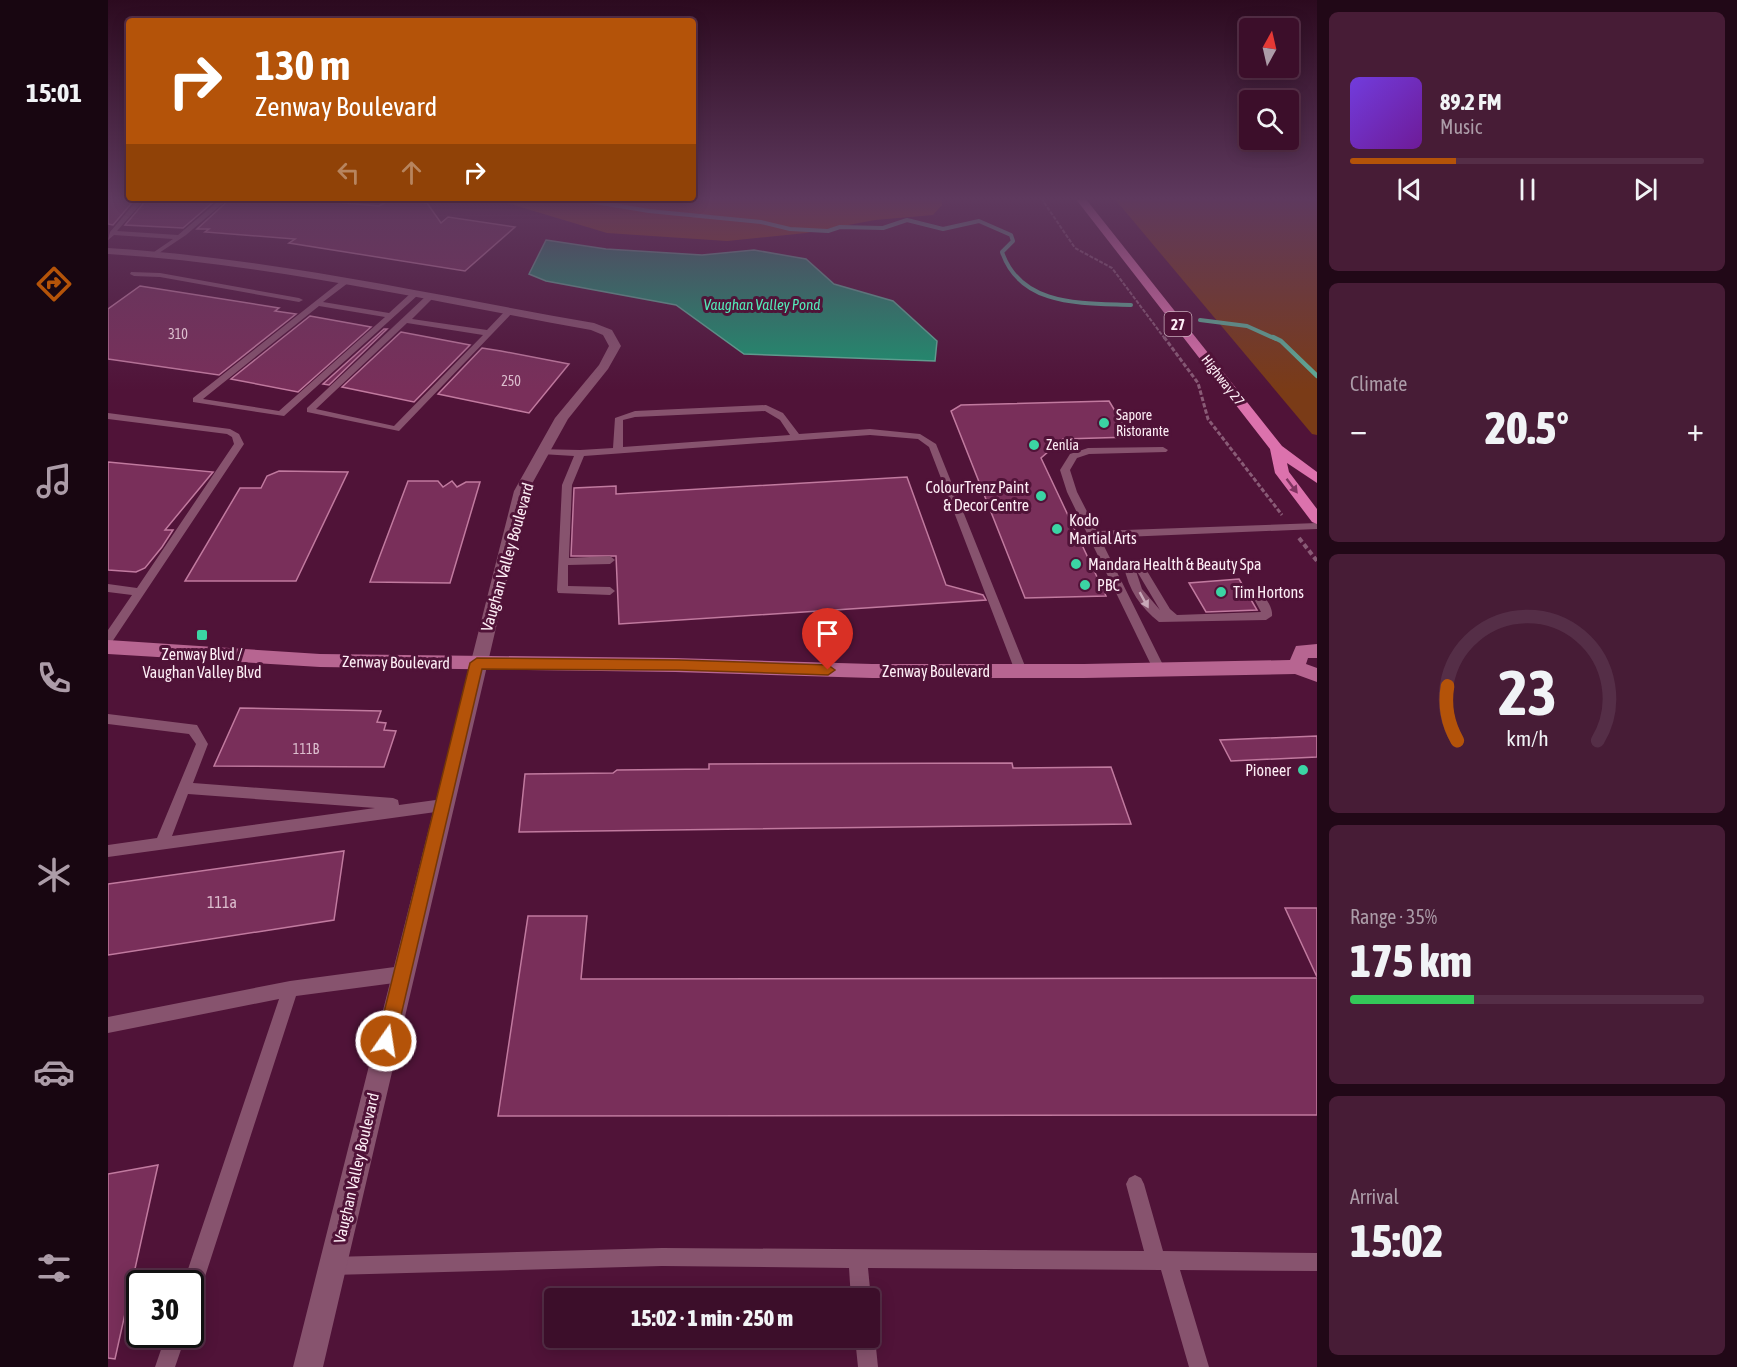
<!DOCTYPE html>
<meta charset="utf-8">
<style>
:root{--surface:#3c0e2a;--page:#471c36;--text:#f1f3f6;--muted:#ac9ca8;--line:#552e47;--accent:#b45309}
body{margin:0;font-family:"Asap Condensed",sans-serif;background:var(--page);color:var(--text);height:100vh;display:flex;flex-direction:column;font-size:22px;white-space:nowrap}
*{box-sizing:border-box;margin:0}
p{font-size:20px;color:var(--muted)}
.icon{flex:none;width:33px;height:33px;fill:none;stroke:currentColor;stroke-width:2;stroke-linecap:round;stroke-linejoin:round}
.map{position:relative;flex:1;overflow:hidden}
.drawer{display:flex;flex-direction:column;gap:12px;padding:12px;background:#210817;width:420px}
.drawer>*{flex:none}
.top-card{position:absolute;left:18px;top:18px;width:570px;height:183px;border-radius:6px;box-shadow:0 3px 15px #0003,0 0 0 2px var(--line);background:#b45309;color:#fff;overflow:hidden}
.needle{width:39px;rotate:8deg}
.fabs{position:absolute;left:1131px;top:18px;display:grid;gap:12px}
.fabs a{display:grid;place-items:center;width:60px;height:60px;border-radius:6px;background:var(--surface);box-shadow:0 3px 15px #0003,0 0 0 2px var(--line);font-size:30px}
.speed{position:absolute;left:18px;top:1270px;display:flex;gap:12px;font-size:30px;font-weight:700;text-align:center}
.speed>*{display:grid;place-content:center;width:78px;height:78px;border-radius:50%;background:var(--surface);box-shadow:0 3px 15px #0003,0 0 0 2px var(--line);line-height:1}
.speed .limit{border:3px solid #111;border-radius:9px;background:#fff;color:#111}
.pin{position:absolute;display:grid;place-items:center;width:51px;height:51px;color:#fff;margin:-62px -26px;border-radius:50% 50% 50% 0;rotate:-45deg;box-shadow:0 0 6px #0007}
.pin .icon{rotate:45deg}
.me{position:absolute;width:66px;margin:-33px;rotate:13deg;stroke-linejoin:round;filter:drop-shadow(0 0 4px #0008)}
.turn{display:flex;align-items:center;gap:21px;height:126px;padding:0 30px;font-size:27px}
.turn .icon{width:78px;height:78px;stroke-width:2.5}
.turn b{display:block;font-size:42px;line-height:51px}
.lanes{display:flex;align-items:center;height:57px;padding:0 30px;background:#0003;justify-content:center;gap:30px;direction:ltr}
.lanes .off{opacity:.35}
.big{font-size:45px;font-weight:800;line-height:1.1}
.drawer .card{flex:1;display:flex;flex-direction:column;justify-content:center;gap:9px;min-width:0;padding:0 21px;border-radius:9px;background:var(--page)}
.drawer .dial{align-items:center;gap:0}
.dial svg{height:156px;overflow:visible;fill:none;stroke:var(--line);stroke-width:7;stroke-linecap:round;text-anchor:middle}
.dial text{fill:var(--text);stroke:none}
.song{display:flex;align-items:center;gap:18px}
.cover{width:72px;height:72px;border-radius:9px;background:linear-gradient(135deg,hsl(260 70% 55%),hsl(280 70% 35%))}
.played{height:6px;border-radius:3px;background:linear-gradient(90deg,var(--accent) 30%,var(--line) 30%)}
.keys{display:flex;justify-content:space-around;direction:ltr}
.heat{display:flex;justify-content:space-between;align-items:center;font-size:33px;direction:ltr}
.charge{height:9px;border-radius:4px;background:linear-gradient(90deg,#34c759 35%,var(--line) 0)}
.trip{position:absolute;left:436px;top:1288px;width:336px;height:60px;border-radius:6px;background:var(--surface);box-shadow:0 3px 15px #0003,0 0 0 2px var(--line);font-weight:800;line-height:60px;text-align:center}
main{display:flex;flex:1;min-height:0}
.menu{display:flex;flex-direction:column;width:108px;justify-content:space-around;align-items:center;background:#180611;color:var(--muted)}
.menu .icon{width:42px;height:42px}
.menu .selected{color:var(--accent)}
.menu b{font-size:27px;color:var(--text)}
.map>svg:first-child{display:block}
.green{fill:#7a3b17}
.forest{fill:#8d4317}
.water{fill:#1b9470;stroke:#5faf98;stroke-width:1.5}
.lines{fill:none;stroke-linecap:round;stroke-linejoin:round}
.stream-far1{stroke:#5faf98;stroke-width:4}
.stream{stroke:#5faf98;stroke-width:4.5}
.building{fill:#792f5a;stroke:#c17a9f;stroke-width:1.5}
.path-far2{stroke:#895b76;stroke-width:2;stroke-dasharray:4 1.5;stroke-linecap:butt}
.path-far1{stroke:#895b76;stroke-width:3;stroke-dasharray:4.5 2;stroke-linecap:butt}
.path{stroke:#895b76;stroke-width:4;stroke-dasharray:5 3;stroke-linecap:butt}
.lane{fill:#87536e;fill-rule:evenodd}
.street{fill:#87536e;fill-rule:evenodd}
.secondary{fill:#b76591;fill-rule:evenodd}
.primary{fill:#dc72ad;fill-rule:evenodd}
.oneway{fill:#813461}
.oneway2{fill:#c8a8b8}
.route{fill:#b45309;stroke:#753606;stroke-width:1.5}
.poi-dot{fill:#3bd4a4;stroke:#501338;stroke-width:2}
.labels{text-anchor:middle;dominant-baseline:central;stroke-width:6;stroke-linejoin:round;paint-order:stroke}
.number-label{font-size:14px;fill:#dcbece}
.far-street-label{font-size:14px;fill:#fdedf5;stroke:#501338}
.far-poi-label{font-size:14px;fill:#fdedf5;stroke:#501338;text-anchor:start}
.far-water-label{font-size:15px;font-style:italic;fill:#54e9b7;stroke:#501338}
.shield{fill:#501338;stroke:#c9acbc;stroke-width:1.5}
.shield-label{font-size:15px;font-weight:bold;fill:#fdedf5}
.poi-label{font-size:16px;fill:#fdedf5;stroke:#501338;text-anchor:start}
.street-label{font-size:16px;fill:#fdedf5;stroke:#501338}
.near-number-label{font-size:16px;fill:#dcbece}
</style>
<main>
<nav class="menu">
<b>15:01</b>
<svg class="icon selected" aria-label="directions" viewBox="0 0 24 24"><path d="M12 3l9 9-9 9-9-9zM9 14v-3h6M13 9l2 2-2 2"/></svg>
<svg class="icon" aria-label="music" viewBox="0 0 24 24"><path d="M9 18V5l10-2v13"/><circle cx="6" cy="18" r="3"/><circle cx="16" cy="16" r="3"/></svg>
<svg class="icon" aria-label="phone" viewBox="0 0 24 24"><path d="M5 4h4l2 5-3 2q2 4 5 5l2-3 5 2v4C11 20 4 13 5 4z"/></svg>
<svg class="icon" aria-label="climate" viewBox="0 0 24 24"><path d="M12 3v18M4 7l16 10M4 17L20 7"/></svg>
<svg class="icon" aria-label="car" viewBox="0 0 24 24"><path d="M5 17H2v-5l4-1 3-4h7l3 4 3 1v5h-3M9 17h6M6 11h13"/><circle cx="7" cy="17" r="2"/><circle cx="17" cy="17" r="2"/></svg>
<svg class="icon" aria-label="filters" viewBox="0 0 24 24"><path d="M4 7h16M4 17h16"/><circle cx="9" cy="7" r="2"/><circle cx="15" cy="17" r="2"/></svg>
</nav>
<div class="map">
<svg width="1209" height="1367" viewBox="0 0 1209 1367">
<rect width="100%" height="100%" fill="#501338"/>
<path class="green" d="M1006,198H1209V435L1204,434Z"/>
<path class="forest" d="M383,198H833L834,205L825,215L767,220L698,233L619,241L499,233Z"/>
<path class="water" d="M438,240L498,249L594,255L646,250L698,259L726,284L785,301L829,341L827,361L636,354L568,305L438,281L421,274Z"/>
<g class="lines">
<g class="stream-far1">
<path d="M463,198L541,211L653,222L682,229L720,231L732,227L775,228L799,220L835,229L871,221L903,235L905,241L894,252C913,307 974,303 1023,305"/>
<path d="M1092,320L1139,326L1168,339"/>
</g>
<path class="stream" d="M1165,337L1173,341L1209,376"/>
</g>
<g class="building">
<path d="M0,198H28L5,225L0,224Z"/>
<path d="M40,198H110L75,228L17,225Z"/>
<path d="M123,198H181L271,206L285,198L319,203L333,223L340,217L407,227L357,271L181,243L187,239L97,232L101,229H89Z"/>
<path d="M32,286L171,308L167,311L188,314L111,375L0,359V309Z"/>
<path d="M202,316L263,327L190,392L123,379Z"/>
<path d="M276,329H279L221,385L215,384Z"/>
<path d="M293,332L362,345L306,402L234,387Z"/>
<path d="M374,348L393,351L461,364L421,413L330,394Z"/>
<path d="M1001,401L1023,437L955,439L933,458L998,596L917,598L843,411L853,405Z"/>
<path d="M0,462L105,472L57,530H65L54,547L37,568L28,572L0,570Z"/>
<path d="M171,471L240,472L188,581H77L132,488H153L159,476Z"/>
<path d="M799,477L838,585L875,595L878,600L511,624L508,556H463L466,488L508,486V494Z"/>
<path d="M300,481H330L335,487L344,481L349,487L358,482H372L342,583L262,582Z"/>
<path d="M1131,579L1149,610L1098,612L1081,583Z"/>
<path d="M132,708L273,711L269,722L278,723L276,730L288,731L276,767L106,766Z"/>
<path d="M1209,736V757L1123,761L1112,740Z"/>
<path d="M904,763L905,768L1003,767L1023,824L411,832L417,774L505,773L509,770L601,769V764Z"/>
<path d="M236,851L226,920L0,955V884Z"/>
<path d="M1177,908H1209V977Z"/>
<path d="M420,916H479L473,979L1209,978V1115L390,1116Z"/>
<path d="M50,1165L7,1359L0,1358V1174Z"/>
</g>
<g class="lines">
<path class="path-far2" d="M933,198L967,248L1004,268L1057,339"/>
<path class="path-far1" d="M1056,337L1090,383L1100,419L1174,515"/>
<path class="path" d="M1191,538L1209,561"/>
<g class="lane">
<path d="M31,198H38L9,231L70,235L114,198H121L78,235L48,255L46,254V252L65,239L6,235L0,240L2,232Z"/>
<path d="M23,272L52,273L191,298L195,300L191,302L52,277L26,276L22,274Z"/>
<path d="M233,281L240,283L215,302L281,313L303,293L310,295L176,416L85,402V398ZM211,306L277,317L171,411L95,399Z"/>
<path d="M318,296L325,298L304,319L379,330L398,310L405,312L291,431L199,412V408ZM299,323L375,335L286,426L208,409Z"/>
<path d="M658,405L675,413L691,434L762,429L812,434L828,444L919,671L917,674L913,676L907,671L821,447L810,439L762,435L476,456L464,485L461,558L502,556L507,560L502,564L460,565V586L502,587L507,591L502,595L450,593L449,590L454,485L466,456L433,454L430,453V449L472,450L505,448L507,418L527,411ZM657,411L672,420L682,435L515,447V420L527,417Z"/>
<path d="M0,413L122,429L131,434L136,444L4,642L0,643V630L24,595L0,592V584L29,588L126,444L124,437L119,434L0,419Z"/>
<path d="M1055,447L1060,450L1058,452L981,454L969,458L962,470L969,492L989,531L1209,523V529L992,538L1058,671L1052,676L1046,671L959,492L952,470L962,454L980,448Z"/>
<path d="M1042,557L1046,558L1047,561L1046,564L1036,566L1062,609L1069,615L1153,612L1145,597L1150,593C1158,596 1165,608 1164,616L1158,620L1051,622C1033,608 1020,589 1016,566L1017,563ZM1027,568L1052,610L1034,589Z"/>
<path d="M0,714L89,725L100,744L85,783L285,798L290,800L291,805L335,799L340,801L342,805L340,809L335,811L0,857V845L49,838L88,744L81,734L0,724ZM80,794L267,808L64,836Z"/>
<path d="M294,966L299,969L302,974L299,979L294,982L188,996L92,1292L89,1299L82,1301V1284H75L171,999L0,1033V1017L182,981Z"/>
<path d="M1027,1175L1033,1178L1036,1184L1055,1251L1209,1253V1271L1072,1270L1101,1367H1081L1053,1270L760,1268L763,1299L762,1300L743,1299L741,1268L554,1266L224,1275L217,1273L215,1266L217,1259L224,1257L554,1248L1036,1251L1018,1184L1021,1178Z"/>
<path d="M762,1330L767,1338L770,1367H750L747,1338H762Z"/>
<path d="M58,1335H78L67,1367H47Z"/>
</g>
<path class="street" d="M0,248C163,258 325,295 486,323L504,330L513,346L500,369L460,419L420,491L215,1367H185L406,491L447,418L491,365L501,346L495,335L483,330C323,301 162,264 0,254Z"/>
<path class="secondary" d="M0,640L212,654L567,658L764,664H976L1182,660L1188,646L1209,644V658H1200L1198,664L1209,668V682L1187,674L976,678H764L567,672L212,667L0,654Z"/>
<path class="primary" d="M967,198H977L1174,446L1209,472V483L1179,463L1181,472L1209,509V524L1204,522L1167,473L1162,449Z"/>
</g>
<defs><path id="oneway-solid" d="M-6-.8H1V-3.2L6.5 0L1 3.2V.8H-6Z" transform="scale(1.5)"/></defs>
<use class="oneway" href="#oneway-solid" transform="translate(1184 486) rotate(53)"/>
<use class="oneway2" href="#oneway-solid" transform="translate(1036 600) rotate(61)"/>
<linearGradient id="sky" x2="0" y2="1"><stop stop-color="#2c0a1f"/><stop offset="0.51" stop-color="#5e395e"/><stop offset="1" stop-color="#5e395e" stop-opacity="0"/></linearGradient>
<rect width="1209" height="390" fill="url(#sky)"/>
<path class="route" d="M369,658L571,660L720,665L727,670L720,675L571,670L374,669L287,1041L284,1048L278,1050L271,1048L269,1041L362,663Z"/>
<g class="poi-dot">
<circle cx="996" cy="423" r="6"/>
<circle cx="926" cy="445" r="6"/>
<circle cx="933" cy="496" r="6"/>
<circle cx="949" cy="529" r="6"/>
<circle cx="968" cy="564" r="6"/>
<circle cx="977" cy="585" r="6"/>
<circle cx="1113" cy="592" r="6"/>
<rect x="88" y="629" width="12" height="12" rx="3"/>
<circle cx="1195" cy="770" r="6"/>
</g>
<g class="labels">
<g class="number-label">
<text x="70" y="334">310</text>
<text x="403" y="381">250</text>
<text x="198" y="749">111B</text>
</g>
<g class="far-street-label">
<text transform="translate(1115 380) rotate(52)">Highway 27</text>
</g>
<g class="far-poi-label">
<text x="1008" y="415">Sapore<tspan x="1008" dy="16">Ristorante</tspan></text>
<text x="938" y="445">Zenlia</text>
</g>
<g class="far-water-label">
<text x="654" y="304">Vaughan Valley Pond</text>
</g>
<rect class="shield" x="1056.5" y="312" width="27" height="24" rx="4.5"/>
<g class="shield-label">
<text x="1070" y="324">27</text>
</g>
<g class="poi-label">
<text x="921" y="487" text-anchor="end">ColourTrenz Paint<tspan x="921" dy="18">&amp; Decor Centre</tspan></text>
<text x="961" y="520">Kodo<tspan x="961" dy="18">Martial Arts</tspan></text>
<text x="980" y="564">Mandara Health &amp; Beauty Spa</text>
<text x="989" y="585">PBC</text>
<text x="1125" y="592">Tim Hortons</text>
<text x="94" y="654" text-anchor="middle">Zenway Blvd /<tspan x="94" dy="18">Vaughan Valley Blvd</tspan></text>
<text x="1183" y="770" text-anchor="end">Pioneer</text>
</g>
<g class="street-label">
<text transform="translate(399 557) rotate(-74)">Vaughan Valley Boulevard</text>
<text transform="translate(288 662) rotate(1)">Zenway Boulevard</text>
<text x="828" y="671">Zenway Boulevard</text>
<text transform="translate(248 1168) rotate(-77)">Vaughan Valley Boulevard</text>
</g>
<g class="near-number-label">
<text x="114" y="902">111a</text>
</g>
</g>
</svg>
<div class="fabs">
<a><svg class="needle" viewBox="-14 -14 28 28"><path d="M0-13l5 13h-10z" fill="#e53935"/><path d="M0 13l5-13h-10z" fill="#ac9ca8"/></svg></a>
<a><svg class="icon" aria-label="search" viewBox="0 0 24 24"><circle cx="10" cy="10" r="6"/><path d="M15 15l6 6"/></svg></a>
</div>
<div class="speed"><div class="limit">30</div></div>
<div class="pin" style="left:720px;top:670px;background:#d93025"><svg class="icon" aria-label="arrive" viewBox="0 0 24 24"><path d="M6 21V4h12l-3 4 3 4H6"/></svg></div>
<svg class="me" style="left:278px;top:1041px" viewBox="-20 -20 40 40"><circle r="17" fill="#b45309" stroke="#fff" stroke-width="3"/><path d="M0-11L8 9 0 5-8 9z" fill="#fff"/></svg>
<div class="trip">15:02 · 1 min · 250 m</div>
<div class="top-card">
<div class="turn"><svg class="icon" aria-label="right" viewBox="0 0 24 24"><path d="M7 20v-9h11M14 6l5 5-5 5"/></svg><div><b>130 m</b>Zenway Boulevard</div></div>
<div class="lanes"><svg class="icon off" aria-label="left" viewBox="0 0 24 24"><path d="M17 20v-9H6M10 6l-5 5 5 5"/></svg><svg class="icon off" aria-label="ahead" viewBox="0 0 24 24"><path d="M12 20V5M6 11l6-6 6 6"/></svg><svg class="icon" aria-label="right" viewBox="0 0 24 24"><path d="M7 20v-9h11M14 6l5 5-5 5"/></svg></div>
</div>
</div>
<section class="drawer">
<div class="card">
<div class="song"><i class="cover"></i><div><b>89.2 FM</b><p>Music</p></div></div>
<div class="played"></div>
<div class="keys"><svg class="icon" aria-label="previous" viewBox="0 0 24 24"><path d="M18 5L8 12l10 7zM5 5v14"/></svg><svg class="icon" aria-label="pause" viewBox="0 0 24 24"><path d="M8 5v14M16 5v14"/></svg><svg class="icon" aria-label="next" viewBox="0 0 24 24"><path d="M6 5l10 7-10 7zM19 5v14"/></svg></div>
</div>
<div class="card"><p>Climate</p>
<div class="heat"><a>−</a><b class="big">20.5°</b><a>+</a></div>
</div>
<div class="card dial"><svg viewBox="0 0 100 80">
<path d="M14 69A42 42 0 1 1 86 69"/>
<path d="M14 69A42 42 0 0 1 9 41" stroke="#b45309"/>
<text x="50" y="56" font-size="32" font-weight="700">23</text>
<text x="50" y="72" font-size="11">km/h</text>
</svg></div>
<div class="card"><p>Range · 35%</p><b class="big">175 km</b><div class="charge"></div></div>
<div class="card"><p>Arrival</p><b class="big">15:02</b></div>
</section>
</main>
